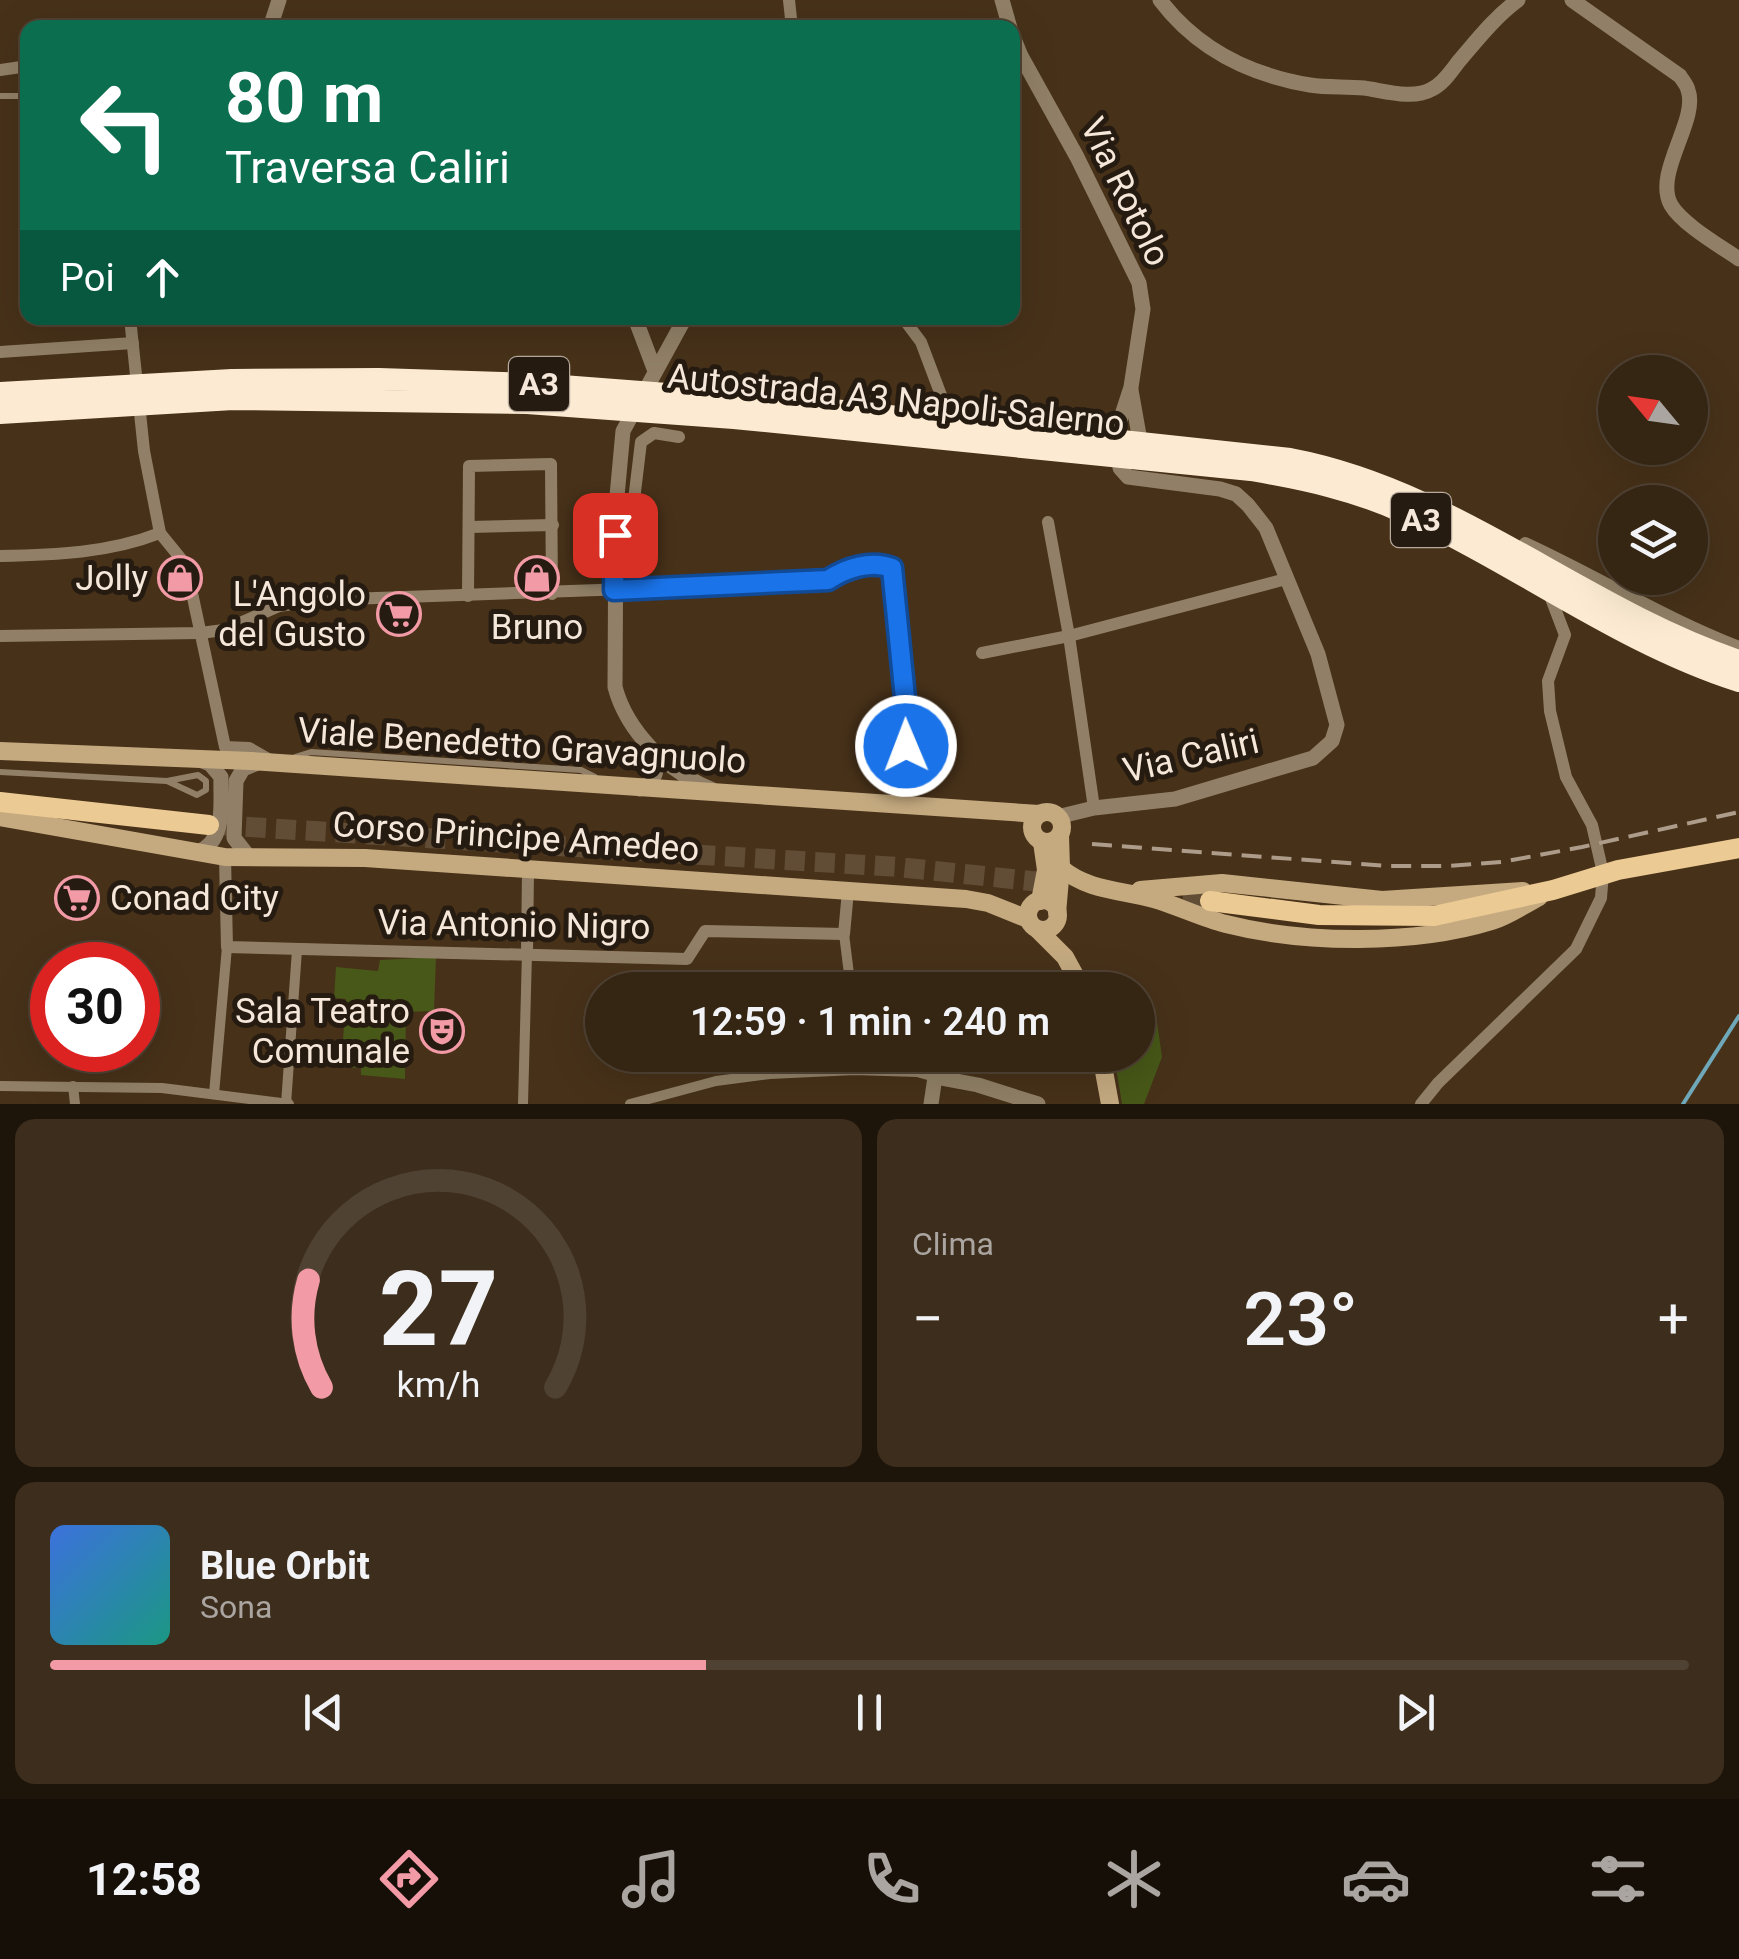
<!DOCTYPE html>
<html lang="it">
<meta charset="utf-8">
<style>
:root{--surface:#352513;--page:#3d2d1c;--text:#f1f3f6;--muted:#aaa5a0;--line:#4f4233;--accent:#f39aa7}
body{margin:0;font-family:Roboto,sans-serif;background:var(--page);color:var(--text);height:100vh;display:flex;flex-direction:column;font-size:38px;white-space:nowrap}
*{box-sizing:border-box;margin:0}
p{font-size:32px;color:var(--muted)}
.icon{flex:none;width:55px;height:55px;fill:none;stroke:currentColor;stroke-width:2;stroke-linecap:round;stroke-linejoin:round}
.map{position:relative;height:1104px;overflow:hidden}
.panel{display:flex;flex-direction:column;gap:15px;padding:15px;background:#1d140a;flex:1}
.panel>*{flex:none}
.top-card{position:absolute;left:20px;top:20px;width:1000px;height:305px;border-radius:20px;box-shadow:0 10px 40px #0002,0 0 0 2px var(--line);background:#0b6e4f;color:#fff;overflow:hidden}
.needle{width:65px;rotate:299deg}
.fabs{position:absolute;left:1598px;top:355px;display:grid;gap:20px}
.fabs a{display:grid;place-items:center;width:110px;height:110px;border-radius:50%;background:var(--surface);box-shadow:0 10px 40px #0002,0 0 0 2px var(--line);font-size:50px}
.speed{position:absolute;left:30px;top:942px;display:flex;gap:20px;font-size:50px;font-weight:700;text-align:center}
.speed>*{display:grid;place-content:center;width:130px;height:130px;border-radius:50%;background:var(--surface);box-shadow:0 10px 40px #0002,0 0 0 2px var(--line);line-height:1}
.speed .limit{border:15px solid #d22;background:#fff;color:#111}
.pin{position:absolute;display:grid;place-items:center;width:85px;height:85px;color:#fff;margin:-42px;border-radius:20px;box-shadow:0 5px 15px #0006}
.me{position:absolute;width:110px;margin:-55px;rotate:359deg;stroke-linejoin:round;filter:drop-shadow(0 0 8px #0008)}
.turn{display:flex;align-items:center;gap:35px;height:210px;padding:0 40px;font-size:45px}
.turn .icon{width:130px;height:130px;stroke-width:2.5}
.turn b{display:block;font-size:70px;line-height:85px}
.then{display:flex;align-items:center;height:95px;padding:0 40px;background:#0003;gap:20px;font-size:38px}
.big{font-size:75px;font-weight:600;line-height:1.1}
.panel .card{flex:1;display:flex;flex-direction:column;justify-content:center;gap:15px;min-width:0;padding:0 35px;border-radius:20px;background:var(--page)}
.panel .dial{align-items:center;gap:0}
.dial svg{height:260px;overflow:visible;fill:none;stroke:var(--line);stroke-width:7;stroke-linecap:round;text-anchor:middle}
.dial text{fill:var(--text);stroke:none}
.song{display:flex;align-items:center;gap:30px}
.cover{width:120px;height:120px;border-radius:15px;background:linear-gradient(135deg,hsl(220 70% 55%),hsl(170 70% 35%))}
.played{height:10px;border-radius:5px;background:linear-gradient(90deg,var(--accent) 40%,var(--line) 40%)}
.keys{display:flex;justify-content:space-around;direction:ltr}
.heat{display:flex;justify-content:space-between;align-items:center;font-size:55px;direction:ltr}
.panel .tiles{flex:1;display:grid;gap:15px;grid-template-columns:1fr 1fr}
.card:last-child{grid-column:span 2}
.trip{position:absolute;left:585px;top:972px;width:570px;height:100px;border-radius:50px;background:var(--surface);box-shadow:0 10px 40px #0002,0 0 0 2px var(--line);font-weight:600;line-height:100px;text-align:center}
.menu{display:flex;height:160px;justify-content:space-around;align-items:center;background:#150f08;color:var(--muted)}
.menu .icon{width:70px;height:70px}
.menu .current{color:var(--accent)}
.menu b{font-size:45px;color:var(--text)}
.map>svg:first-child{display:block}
.green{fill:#475818}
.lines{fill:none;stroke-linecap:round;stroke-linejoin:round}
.stream{stroke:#6fa8b9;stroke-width:4}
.primary-tunnel{stroke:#614c36;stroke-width:20;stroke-dasharray:20 10;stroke-linecap:butt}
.service{stroke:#918067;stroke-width:6}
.pedestrian{stroke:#918067;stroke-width:10}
.minor{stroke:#918067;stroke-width:12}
.tertiary{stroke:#918067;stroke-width:15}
.secondary{stroke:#c5aa80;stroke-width:18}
.primary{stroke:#ecca94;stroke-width:20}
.motorway{stroke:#fcebd2;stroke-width:22}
.rail{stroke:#ae9c8a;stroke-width:4;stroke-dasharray:20 10;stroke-linecap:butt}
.route-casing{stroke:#114b97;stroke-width:25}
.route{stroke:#1a73e8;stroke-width:18}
.labels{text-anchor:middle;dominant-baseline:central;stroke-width:10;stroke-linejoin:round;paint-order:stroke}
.shield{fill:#251b11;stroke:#b7aa9d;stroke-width:2.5}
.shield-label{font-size:32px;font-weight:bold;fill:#f5e7d9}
.street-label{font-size:35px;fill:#f5e7d9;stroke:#251b11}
.poi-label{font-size:35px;fill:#f5e7d9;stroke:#251b11;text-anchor:end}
</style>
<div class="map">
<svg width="1739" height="1104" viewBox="0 0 1739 1104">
<rect width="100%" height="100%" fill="#473119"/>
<g class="green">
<path d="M436,957L434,1011L406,1012L405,1079L361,1075V1068L341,1067L346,999L334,998L336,967L378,971L380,960Z"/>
<path d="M1155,1008L1162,1057L1144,1104H1122L1114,1055H1138V1013Z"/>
</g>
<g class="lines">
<path class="stream" d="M1683,1104L1739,1016"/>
<g class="primary-tunnel">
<path d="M216,825L898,867L1060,884"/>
<path d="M1153,895L1210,901"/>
</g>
<g class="service">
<path d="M0,96H28"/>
<path d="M295,757L311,752L581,770L595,777"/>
<path d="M0,772L167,781L197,795L206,790V781L198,775L167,781"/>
</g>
<g class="pedestrian">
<path d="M844,934L851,990"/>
<path d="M855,1055V1070"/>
<path d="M0,1086L162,1088L289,1104"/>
<path d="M73,1086L75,1104"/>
<path d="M214,1094L227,947"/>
<path d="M286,1104L297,950"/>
<path d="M523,1104L527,953"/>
<path d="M630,1104L716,1081L770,1074L855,1070L917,1072L935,1077"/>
</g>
<g class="minor">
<path d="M789,0L792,28"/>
<path d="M0,70L28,66"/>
<path d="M130,318L144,451L160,533L186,565L225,747L249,748L270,760"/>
<path d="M903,318L921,342L944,403"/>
<path d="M0,352L133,343"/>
<path d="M1048,522L1069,636L1094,808"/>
<path d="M469,527L553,525"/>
<path d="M0,556C55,555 109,553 160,533"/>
<path d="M1532,557L1525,543C1597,576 1664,618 1739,647"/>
<path d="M616,588L625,575L641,442L654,433L679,437"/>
<path d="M468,596L469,466L551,464L552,594"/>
<path d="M0,636L200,633L224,630L279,606L320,600L766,584L828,580L846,569L885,565L892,568L907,718L903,803"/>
<path d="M982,653L1069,636L1286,579"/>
<path d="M225,857L227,947L687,959L705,931L844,934L848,891"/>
<path d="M527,953L528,870"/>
<path d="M1421,1104L1438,1083L1576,949L1601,898L1603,873L1592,825L1566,777L1550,711L1548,681L1565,635L1549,593"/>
</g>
<g class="tertiary">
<path d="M1002,0L1010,28"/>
<path d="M1160,0C1197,49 1250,75 1310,85C1328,88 1346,86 1364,88C1385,91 1413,100 1432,89C1444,83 1451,71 1459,61C1477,40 1495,17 1518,0"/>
<path d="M1572,0L1680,76C1683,81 1687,85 1688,90C1699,120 1653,173 1671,205C1682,224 1720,246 1739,259"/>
<path d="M270,28L279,0"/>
<path d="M1012,34L1021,56L1077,157L1139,283L1143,309L1131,387L1118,427L1120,468L1128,477L1220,489L1236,494L1248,505L1266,528L1318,654L1337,725L1332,741L1313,758L1175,799L1094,808L1057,817"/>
<path d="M635,318L655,371"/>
<path d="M685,318L623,431L616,507L615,687C627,732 668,772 711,789"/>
<path d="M1131,390L1142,452"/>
<path d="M640,789C656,782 658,770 656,753"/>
<path d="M198,852C227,840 220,804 221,777L210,764L200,760"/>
<path d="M249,857L234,838L236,781L243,769L260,762"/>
<path d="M931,1104L935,1077L978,1085L1038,1104"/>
</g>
<g class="secondary">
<path d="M0,751L251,761L1039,814"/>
<circle cx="1047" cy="827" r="15"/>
<path d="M0,817L225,857L365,858L966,899L988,903L1028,919"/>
<path d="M1061,868C1088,891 1122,890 1154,899C1178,906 1202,918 1226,924C1305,944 1414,945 1492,921C1508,916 1524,905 1539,897"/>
<path d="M1140,890L1222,883L1382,900L1523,891"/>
<circle cx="1043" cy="915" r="15"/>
<path d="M1040,901L1046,870L1042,842"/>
<path d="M1057,913L1061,868L1060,835"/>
<path d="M1038,930L1065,957L1083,990"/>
<path d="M1101,1055L1110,1104"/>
</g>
<g class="primary">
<path d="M0,802L209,825"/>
<path d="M1210,901L1319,915L1434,916L1553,890L1618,870L1739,848"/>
</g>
<g class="motorway">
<path d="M0,393L232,380L379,379L536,384L732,399L1290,459C1455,490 1582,608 1739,661"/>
<path d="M0,413L233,399L527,403L734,418L1251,470C1304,479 1356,490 1405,513C1518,564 1620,643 1739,681"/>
</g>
<path class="rail" d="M1092,844L1387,866H1449L1502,862L1582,847L1739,812"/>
</g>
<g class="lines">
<g class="route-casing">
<path id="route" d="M615,535L614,590L828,580C846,568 871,560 892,568L907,718L906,746"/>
</g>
<use href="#route" class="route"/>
</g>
<defs>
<g id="shop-ring" transform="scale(2.25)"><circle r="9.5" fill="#251b11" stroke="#f39aa7" stroke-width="1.5"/><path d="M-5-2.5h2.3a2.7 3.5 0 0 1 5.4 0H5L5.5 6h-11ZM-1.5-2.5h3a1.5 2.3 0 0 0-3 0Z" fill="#f39aa7"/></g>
<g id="supermarket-ring" transform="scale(2.25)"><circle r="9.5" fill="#251b11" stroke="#f39aa7" stroke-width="1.5"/><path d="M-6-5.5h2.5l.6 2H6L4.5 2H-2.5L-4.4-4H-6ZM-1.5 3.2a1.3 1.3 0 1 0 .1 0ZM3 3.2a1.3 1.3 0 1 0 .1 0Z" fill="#f39aa7"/></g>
<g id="theatre-ring" transform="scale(2.25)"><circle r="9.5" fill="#251b11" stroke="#f39aa7" stroke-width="1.5"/><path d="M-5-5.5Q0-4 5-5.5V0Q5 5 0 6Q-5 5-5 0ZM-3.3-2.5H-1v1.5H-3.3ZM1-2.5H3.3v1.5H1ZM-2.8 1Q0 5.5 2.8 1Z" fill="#f39aa7"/></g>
</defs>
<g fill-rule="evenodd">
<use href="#shop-ring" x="180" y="578"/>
<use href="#shop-ring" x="537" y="578"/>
<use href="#supermarket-ring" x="399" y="614"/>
<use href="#supermarket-ring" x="77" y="898"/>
<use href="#theatre-ring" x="442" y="1031"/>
</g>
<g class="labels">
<g class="shield">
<rect x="509" y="357" width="60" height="54" rx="8"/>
<rect x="1391" y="493" width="60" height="54" rx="8"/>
</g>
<g class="shield-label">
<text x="539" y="384">A3</text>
<text x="1421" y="520">A3</text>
</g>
<g class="street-label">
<text transform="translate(1125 192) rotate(64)">Via Rotolo</text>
<text transform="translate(896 400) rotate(6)">Autostrada A3 Napoli-Salerno</text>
<text transform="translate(522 746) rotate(4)">Viale Benedetto Gravagnuolo</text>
<text transform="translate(1191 756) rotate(-13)">Via Caliri</text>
<text transform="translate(516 837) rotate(4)">Corso Principe Amedeo</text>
<text transform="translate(514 925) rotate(1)">Via Antonio Nigro</text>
</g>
<g class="poi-label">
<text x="148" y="578">Jolly</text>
<text x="366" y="594">L'Angolo<tspan x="366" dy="40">del Gusto</tspan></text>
<text x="537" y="627" text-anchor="middle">Bruno</text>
<text x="110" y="898" text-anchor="start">Conad City</text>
<text x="410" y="1011">Sala Teatro<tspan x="410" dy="40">Comunale</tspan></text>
</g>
</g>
</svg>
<div class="fabs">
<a><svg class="needle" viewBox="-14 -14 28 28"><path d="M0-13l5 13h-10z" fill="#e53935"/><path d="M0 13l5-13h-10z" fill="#aaa5a0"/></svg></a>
<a><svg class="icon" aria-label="layers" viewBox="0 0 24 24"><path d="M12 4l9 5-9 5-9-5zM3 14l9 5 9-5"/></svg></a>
</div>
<div class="speed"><div class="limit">30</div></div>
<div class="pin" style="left:615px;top:535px;background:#d93025"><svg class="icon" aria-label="arrive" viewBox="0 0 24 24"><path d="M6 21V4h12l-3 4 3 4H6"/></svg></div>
<svg class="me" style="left:906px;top:746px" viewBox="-20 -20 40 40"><circle r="17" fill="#1a73e8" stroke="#fff" stroke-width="3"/><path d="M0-11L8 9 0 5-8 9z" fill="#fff"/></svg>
<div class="trip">12:59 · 1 min · 240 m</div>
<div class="top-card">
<div class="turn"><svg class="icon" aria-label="left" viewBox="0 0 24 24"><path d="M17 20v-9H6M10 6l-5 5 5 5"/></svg><div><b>80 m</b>Traversa Caliri</div></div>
<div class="then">Poi<svg class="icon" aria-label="ahead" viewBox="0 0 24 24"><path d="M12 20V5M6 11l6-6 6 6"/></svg></div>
</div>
</div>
<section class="panel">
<div class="tiles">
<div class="card dial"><svg viewBox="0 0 100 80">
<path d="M14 69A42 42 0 1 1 86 69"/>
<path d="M14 69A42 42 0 0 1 10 36" stroke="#f39aa7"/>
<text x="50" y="56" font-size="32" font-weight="700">27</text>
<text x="50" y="72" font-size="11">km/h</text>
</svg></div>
<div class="card"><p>Clima</p>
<div class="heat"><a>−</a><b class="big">23°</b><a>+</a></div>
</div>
<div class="card">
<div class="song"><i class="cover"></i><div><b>Blue Orbit</b><p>Sona</p></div></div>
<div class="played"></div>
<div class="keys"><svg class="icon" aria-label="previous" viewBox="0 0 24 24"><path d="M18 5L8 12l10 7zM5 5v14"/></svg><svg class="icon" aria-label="pause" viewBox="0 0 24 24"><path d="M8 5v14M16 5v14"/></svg><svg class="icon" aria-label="next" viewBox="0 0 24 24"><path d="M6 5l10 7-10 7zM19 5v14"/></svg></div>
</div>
</div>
</section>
<nav class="menu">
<b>12:58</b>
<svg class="icon current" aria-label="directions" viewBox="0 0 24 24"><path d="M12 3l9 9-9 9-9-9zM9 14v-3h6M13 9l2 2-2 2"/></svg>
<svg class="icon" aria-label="music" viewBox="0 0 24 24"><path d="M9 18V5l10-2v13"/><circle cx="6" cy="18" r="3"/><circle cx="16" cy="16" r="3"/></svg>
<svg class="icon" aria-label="phone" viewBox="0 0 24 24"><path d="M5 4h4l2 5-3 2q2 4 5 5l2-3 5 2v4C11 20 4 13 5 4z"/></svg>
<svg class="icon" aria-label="climate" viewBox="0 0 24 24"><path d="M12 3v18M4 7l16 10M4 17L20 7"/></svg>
<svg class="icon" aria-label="car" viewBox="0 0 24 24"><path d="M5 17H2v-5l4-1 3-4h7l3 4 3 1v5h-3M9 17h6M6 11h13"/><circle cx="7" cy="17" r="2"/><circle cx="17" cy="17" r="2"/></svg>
<svg class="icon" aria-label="filters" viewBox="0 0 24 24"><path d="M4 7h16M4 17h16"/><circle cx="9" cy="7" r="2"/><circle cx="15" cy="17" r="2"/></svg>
</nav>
